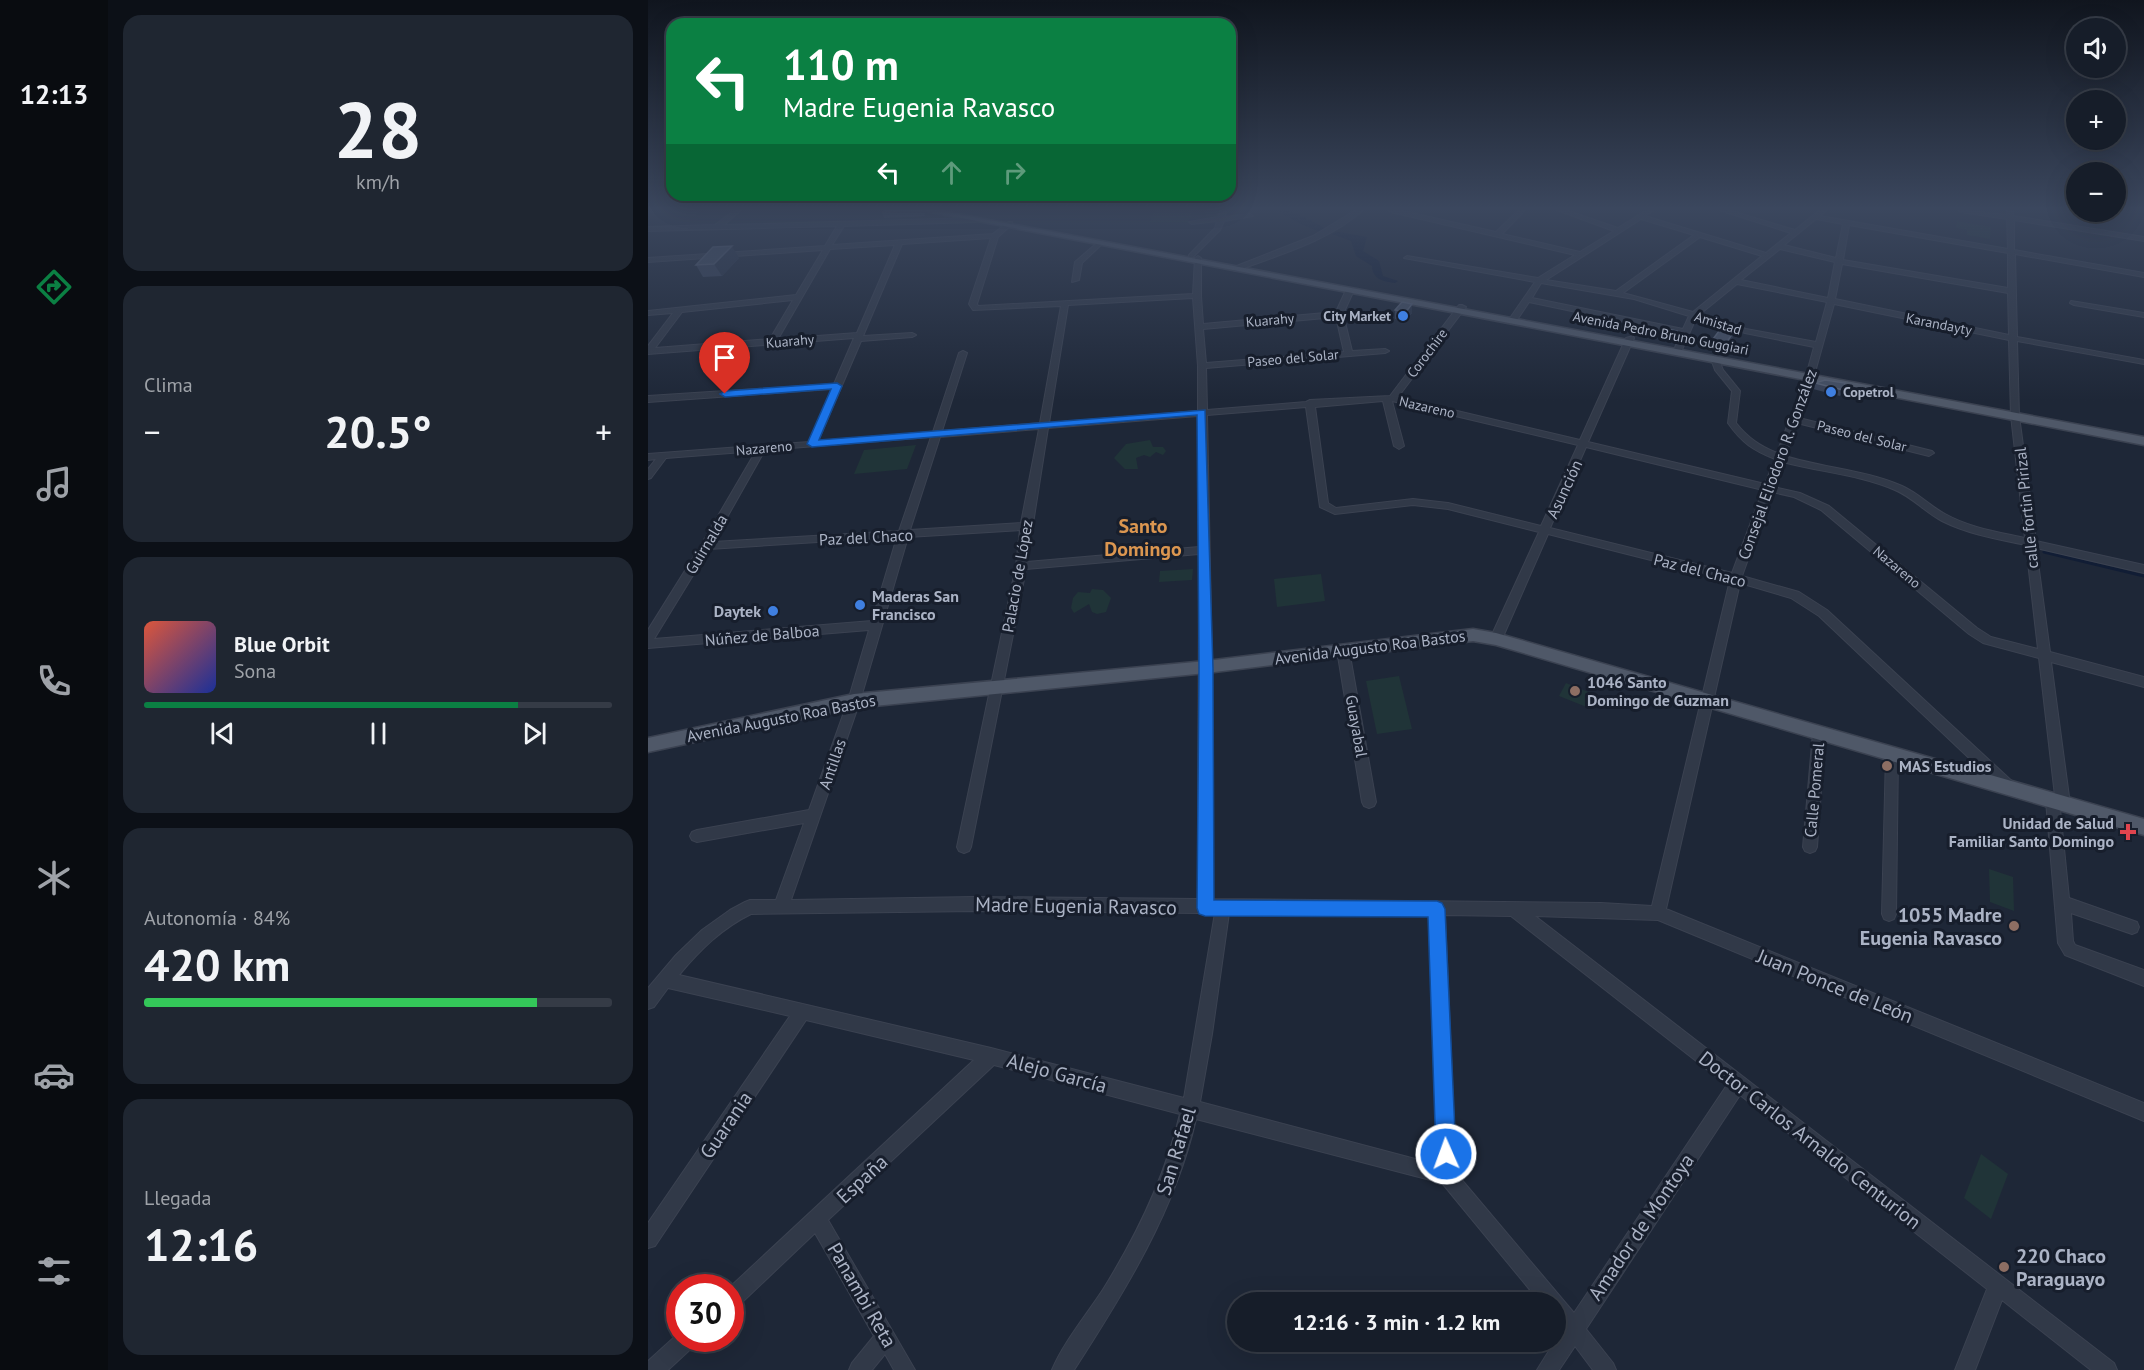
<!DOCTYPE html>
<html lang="es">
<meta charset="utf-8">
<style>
:root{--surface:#161d29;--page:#1f2631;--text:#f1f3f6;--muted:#9ea2a8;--line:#353b46;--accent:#0b8043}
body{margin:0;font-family:"PT Sans",sans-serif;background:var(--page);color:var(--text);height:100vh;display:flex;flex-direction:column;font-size:22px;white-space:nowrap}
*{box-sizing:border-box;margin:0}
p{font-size:20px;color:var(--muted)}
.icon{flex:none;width:33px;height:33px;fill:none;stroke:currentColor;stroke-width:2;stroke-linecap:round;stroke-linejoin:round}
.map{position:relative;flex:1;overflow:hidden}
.side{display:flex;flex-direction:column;gap:15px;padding:15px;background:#0c1017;width:540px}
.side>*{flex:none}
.guide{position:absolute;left:18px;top:18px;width:570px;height:183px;border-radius:18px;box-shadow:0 6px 24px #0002,0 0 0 2px var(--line);background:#0b8043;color:#fff;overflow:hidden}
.buttons{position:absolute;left:1418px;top:18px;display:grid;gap:12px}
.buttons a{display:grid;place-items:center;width:60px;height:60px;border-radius:50%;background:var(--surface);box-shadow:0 6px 24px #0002,0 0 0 2px var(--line);font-size:30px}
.speed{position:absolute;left:18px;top:1274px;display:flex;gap:12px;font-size:30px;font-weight:700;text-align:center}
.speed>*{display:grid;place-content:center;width:78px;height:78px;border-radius:50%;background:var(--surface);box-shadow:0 6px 24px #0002,0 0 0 2px var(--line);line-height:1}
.speed .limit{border:9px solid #d22;background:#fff;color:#111}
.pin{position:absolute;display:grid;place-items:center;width:51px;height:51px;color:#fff;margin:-62px -26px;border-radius:50% 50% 50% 0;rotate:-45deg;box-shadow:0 0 6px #0007}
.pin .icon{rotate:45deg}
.me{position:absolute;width:66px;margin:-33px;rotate:358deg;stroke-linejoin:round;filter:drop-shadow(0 0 4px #0008)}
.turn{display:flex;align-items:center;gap:21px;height:126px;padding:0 18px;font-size:27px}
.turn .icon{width:78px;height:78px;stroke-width:2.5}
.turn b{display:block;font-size:42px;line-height:51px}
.lanes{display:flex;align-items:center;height:57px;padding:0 18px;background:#0003;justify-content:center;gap:30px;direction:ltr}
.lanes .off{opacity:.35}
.big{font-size:45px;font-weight:600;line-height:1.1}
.side .tile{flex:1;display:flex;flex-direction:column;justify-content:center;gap:9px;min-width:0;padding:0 21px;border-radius:18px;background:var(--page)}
.side .dial{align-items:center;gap:0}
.dial b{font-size:78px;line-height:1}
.song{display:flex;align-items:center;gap:18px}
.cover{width:72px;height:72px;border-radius:9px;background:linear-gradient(135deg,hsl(10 70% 55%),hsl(230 70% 35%))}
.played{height:6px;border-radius:3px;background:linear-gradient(90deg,var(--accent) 80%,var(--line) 80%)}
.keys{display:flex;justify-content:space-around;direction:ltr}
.heat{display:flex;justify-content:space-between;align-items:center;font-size:33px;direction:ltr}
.charge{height:9px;border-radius:4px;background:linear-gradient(90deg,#34c759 84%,var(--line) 0)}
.trip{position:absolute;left:579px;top:1292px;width:339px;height:60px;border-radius:30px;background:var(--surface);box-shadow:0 6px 24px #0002,0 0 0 2px var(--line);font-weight:600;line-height:60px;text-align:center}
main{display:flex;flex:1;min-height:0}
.menu{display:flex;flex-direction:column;width:108px;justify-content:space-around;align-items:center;background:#090c10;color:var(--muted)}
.menu .icon{width:42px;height:42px}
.menu .active{color:var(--accent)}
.menu b{font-size:27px;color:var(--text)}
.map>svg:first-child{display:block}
.green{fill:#203438}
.water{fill:#111d35}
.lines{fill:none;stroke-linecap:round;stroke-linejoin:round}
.stream{stroke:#111d35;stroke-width:3}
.minor-casing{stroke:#3b4251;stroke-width:2}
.major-casing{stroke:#3b4251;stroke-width:3}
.minor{fill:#313948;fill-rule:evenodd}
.major{fill:#4f5868;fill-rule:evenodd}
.wall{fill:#384257}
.shaded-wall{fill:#283245}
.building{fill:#444f63;stroke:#545e72;stroke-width:1.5}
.route{fill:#1a73e8;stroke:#114b97;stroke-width:1.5}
.shop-dot{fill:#3f7fe0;stroke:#171e2c;stroke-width:2}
.education-dot{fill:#8d6e63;stroke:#171e2c;stroke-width:2}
.health-dot{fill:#e0444e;stroke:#171e2c;stroke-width:2}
.labels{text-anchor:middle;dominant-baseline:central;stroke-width:6;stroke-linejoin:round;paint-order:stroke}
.far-poi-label{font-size:14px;font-weight:bold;fill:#abb3c5;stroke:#171e2c;text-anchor:end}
.far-street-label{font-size:14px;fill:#abb3c5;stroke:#171e2c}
.street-label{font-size:16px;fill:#abb3c5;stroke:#171e2c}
.poi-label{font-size:16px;font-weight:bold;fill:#abb3c5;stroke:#171e2c;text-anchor:start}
.quarter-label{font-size:20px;font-weight:bold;fill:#db9650;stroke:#171e2c}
.near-street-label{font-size:20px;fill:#abb3c5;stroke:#171e2c}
.near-poi-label{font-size:20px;font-weight:bold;fill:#abb3c5;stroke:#171e2c;text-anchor:end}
</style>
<main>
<nav class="menu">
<b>12:13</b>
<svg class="icon active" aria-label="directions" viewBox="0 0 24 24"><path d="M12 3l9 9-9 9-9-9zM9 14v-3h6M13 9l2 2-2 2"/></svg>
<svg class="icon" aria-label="music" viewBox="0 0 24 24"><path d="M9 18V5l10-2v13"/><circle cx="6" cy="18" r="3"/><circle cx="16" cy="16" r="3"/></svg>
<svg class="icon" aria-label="phone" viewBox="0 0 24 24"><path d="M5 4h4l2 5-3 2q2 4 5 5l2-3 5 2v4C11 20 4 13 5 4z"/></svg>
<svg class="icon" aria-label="climate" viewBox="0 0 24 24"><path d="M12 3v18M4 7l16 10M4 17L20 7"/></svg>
<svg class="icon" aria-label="car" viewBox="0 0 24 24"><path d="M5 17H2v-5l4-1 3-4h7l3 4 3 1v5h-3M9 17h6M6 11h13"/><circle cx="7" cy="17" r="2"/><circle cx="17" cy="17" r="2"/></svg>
<svg class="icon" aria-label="filters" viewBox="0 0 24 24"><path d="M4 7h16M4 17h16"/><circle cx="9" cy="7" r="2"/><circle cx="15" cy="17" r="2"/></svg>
</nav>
<section class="side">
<div class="tile dial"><b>28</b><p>km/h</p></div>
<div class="tile"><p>Clima</p>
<div class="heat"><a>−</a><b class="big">20.5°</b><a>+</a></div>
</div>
<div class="tile">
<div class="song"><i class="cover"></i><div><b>Blue Orbit</b><p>Sona</p></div></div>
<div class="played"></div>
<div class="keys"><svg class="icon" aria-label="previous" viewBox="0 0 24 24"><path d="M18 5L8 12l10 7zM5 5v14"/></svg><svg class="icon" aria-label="pause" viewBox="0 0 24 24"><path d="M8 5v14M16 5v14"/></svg><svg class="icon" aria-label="next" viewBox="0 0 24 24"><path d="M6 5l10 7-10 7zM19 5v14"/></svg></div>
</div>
<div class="tile"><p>Autonomía · 84%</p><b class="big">420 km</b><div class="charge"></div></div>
<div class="tile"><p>Llegada</p><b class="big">12:16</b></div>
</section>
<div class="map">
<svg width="1496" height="1370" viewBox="0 0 1496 1370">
<rect width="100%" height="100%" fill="#1e2737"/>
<g class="green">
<path d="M507,210H545L540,222H502Z"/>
<path d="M1309,221L1343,227L1342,239L1319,235V230L1308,228Z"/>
<path d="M502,440L505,447H515L518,451L515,455L508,452L502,457L496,455L488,458L490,469H477L466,458L478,444Z"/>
<path d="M268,445L259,469L206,474L216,450Z"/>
<path d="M545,569L544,580L511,582L512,571Z"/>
<path d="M673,574L677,601L629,607L626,579Z"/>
<path d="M444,589L455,590L463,598L458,612L449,614L444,612L441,604L426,613L423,608L425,598L430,592L442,593Z"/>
<path d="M751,676L764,729L729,734L718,681Z"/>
<path d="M918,683L948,695L941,708L911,696Z"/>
<path d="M1341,869L1365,877L1366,911L1342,902Z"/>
<path d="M1333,1154L1360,1174L1343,1219L1316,1198Z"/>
</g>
<g class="water">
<path d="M629,210C649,210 662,221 680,230L674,232C664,230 636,216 629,210Z"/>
<path d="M690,232L719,237L715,251L731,261L735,276L750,281L747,283C735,281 725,280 724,266L708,256L703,241L684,234Z"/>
</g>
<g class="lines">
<path class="stream" d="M1396,552L1496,576"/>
<g class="minor-casing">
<g id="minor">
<path d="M87,210H93L76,225L328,218L331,220L328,222L196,226L184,245L345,234L360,222H364V224L350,237L329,304L330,306L545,294L547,258L550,256L553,258V296L555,324L688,312L698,290L702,288L706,290L695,314L704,351L737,349L741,351L737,353L558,368L559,410L658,402L662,400L742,396L811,305H814L818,307L750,397L932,440L978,338L985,336L986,338L940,442L1117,484L1127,459C1105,450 1094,443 1080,423L1084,391L1067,370L1063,359L1070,357L1075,370L1092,391L1088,423C1100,438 1112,446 1129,453L1158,376L1166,347L1097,333L1048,318L1033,352L1029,354L1025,352L1033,334L881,302L867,323H861L860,321L887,282L756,258L759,256L890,278L927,255L743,212L740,210H750L848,232L871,210H877L854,234L932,252L966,231L909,210H917L970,228L999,210H1006L997,216L1118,253L1143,233L1071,210H1080L1147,230L1172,210H1178L1172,216L1360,249L1359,219L1313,212L1310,210L1359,215V210H1365V216L1496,237V241L1366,220V250L1496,273V277L1367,254L1369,337L1496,360V364L1369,341L1371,416L1388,541L1496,565V573L1388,548L1402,652L1496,677V687L1403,662L1422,804L1420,808L1412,809L1421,898L1489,922L1491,927L1489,932L1484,934L1423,913L1425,941L1427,945L1496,970V986L1417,955L1410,943L1398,801L1400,797L1407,796L1391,658L1335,643L1321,634L1173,510L1146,497L1124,492L1094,576L1151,592L1179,610L1367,784L1369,788L1367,792L1362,794L1357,792L1171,616L1143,598L1092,583L1018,909L1496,1103V1121L1010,920L887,916L1466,1363L1469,1370H1443L1354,1300L1327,1370H1307L1339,1289L1092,1095L938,1329L965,1363L968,1370H945L927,1346L911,1370H889L914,1330L908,1321V1302H892L794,1183L548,1119C527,1211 477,1291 426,1370H404C415,1343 440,1313 456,1288C490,1233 517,1177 532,1114L346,1065L180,1220L267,1370H246L237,1354L224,1370H201L204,1363L226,1336L167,1233L89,1307L82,1309V1287L326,1060L158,1020L7,1246L0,1248V1223L142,1016L20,988L6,1007L0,1009V988L28,955L54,930L82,910L97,902L102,900H128L156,823L49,842L44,840L42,836L44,832L49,830L161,810L200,701L221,630L0,648V630L53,545L108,451L18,458L3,478L0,479V469L8,459L0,460V454L161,442L184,389L0,402V396L186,384L206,338L0,354V346L25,313L0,315V311L148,295L175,250L0,262V258L177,246L189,226L0,231V227L67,225ZM993,219L1046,235L968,291L898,280ZM1168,219L1195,224L1188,258L1136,245ZM1201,225L1360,253V288L1195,260ZM1052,237L1114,256L1045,312L975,293ZM343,238L321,304L325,310L413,306L392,423L294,431L319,353L315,351L311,353L285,432L170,441L213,341L264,337L268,335L264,333L215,336L254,244ZM247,245L209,333L130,339L182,249ZM1132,249L1187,262L1180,298L1093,280ZM1194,264L1360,293L1361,335L1187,299ZM893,283L986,299L1041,316L1035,329L884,298ZM1089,284L1179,302L1168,342L1098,329L1052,314ZM545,298L550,366V411L401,423L420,305ZM145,300L122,339L7,348L34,312ZM1186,304L1361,340L1363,416L1377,538C1350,532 1322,528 1297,514C1282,506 1270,493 1254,486C1218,470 1175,468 1137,456L1149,423L1281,456L1286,453L1284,451L1151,418L1166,376ZM688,317L696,352L558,363L555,329ZM735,401L746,446L751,449L756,446L744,401L930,445L893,526L800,503L765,499L688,508L680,503L667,407ZM658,407L672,507L687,514L765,505L800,509L891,532L842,639L844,642L848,643L854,639L900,534L1082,580L1004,906L953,903L564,899V667L559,415ZM550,416L551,547L379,562L400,428ZM391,429L373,523L262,530L292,437ZM283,437L251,531L65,542L117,450ZM938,447L1115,490L1084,573L902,528ZM1135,462C1172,472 1213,475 1247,490C1264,497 1277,512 1294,521C1320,534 1349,539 1378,545L1390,649L1343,637L1329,628L1181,506L1152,493L1126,487ZM372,530L368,566L309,847L311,851L316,853L321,851L323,847L378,569L551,554L550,899L328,897L143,900L212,701L260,537ZM249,537L224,621L6,639L61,549ZM328,911L552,913L557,915L567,913L536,1098L343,1048L31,975C52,950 74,928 103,914ZM581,913L782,915L790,1165L552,1102L564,1034ZM797,915L863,916L1079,1085L926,1313L808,1173Z"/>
<path d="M573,210L578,211L577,217L602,214L605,216L576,221L572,230L545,257H541V255L567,228L569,221L544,224L541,222L570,217Z"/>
<path d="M708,210H715C681,241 630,255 588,271L581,269L665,236Z"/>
<path d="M449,243L454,244L434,263L431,280L424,282L427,262Z"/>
<path d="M1423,301L1496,313V317L1426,305L1422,303Z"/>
<path d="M695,646L701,650L728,802L726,806L721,808L716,806L714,802L689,650Z"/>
<path d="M1171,728L1175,729L1177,733L1169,847L1167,851L1162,853L1157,851L1155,847L1165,733L1167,729Z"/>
<path d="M1244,749L1249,750L1250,754L1248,914L1246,919L1241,921L1236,919L1234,914L1238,754L1239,750Z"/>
<path d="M32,1332V1338H50L47,1345L20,1370H0V1361Z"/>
</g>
</g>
<g class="major-casing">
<g id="major">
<path d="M272,210H288L1496,437V445Z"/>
<path d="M825,629L848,633L1496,819V835L848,645L825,641L558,673L206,708L0,752V738L206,694L558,661Z"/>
</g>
</g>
<use href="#minor" class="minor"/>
<use href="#major" class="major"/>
</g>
<g class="wall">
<path d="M239,210H276L277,216L236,218L234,212Z"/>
<path d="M91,258L74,276L55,277L48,265Z"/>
<path d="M764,304V313L757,321L747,319V310Z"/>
<path d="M1019,329L1029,331L1026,342L1016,341Z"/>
<path d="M1087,330L1084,339L1076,351L1063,348L1065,339Z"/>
<path d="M1167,383L1195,390L1192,396L1165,389Z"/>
</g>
<g class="shaded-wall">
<path d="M84,246L91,258L74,276L66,264Z"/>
<path d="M764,304V313L757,321L758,312Z"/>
<path d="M1087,330L1084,339L1076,351L1079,342Z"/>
</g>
<g class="building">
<path d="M239,210H275L234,212Z"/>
<path d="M84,246L66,264L48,265L65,247Z"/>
<path d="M754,302L764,304L758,312L747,310Z"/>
<path d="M1074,327L1087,330L1079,342L1065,339Z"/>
<path d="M1019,329L1029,331L1027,338L1017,337Z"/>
<path d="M1177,380L1197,383L1195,390L1167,383Z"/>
</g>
<linearGradient id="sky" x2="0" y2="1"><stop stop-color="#10151e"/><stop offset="0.52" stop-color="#3b475e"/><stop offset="1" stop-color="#3b475e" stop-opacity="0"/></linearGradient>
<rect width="1496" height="401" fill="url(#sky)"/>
<path class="route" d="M189,383L194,386L171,440L557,410L565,668L566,900L789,901L794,903L797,909L808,1154L805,1161L798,1163L791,1161L788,1154L780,917L557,916L551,914L549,908L551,668L549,415L164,447L159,444L183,389L77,397L72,394L77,391Z"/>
<g class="shop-dot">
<circle cx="755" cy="316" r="6"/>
<circle cx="1183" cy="392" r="6"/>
<circle cx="212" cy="605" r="6"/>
<circle cx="125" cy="611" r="6"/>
</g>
<g class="education-dot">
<circle cx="927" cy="691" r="6"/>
<circle cx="1239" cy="766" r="6"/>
<circle cx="1366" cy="926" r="6"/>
<circle cx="1356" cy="1267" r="6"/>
</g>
<path class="health-dot" d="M1477 823h6v6h6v6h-6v6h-6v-6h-6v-6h6z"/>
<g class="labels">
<g class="far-poi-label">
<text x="743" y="316">City Market</text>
<text x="1195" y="392" text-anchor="start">Copetrol</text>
</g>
<g class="far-street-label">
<text transform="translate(622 320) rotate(-5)">Kuarahy</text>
<text transform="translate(1070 323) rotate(17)">Amistad</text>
<text transform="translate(1291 324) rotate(11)">Karandayty</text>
<text transform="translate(1013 333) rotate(11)">Avenida Pedro Bruno Guggiari</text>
<text transform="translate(142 341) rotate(-5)">Kuarahy</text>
<text transform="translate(779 353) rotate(-53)">Corochire</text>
<text transform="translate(645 358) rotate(-5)">Paseo del Solar</text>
<text transform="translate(779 407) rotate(13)">Nazareno</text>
<text transform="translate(1214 436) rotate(14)">Paseo del Solar</text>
<text transform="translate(116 448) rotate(-5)">Nazareno</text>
<text transform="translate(1249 567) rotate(40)">Nazareno</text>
</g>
<g class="street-label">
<text transform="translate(1129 464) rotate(-70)">Consejal Eliodoro R. González</text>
<text transform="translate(916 489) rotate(-65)">Asunción</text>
<text transform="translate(1378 508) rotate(-96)">calle fortin Pirizal</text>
<text transform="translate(218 537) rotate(-3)">Paz del Chaco</text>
<text transform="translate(58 544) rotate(-59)">Guirnalda</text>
<text transform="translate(1052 570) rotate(14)">Paz del Chaco</text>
<text transform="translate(369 576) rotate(-80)">Palacio de López</text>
<text transform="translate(114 635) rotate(-5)">Núñez de Balboa</text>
<text transform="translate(722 647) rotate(-7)">Avenida Augusto Roa Bastos</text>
<text transform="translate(133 718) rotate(-11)">Avenida Augusto Roa Bastos</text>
<text transform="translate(709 726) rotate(80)">Guayabal</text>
<text transform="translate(184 764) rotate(-71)">Antillas</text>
<text transform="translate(1166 790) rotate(-85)">Calle Pomeral</text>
</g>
<g class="poi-label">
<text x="224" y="596">Maderas San<tspan x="224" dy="18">Francisco</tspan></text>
<text x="113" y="611" text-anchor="end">Daytek</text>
<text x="939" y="682">1046 Santo<tspan x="939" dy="18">Domingo de Guzman</tspan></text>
<text x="1251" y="766">MAS Estudios</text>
<text x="1466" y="823" text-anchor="end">Unidad de Salud<tspan x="1466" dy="18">Familiar Santo Domingo</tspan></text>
</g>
<g class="quarter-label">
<text x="495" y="526">Santo<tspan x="495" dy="23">Domingo</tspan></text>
</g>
<g class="near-street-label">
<text transform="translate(428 906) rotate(1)">Madre Eugenia Ravasco</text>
<text transform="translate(1187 986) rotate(22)">Juan Ponce de León</text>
<text transform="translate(409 1073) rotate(15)">Alejo García</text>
<text transform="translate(78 1125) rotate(-56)">Guarania</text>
<text transform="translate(1162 1140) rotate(38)">Doctor Carlos Arnaldo Centurion</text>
<text transform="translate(528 1151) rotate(-73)">San Rafael</text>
<text transform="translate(214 1179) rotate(-43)">España</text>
<text transform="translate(993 1227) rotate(-56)">Amador de Montoya</text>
<text transform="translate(214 1295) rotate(60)">Panambi Reta</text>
</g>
<g class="near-poi-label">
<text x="1354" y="915">1055 Madre<tspan x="1354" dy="23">Eugenia Ravasco</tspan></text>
<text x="1368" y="1256" text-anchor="start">220 Chaco<tspan x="1368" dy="23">Paraguayo</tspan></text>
</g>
</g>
</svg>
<div class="buttons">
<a><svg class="icon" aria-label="sound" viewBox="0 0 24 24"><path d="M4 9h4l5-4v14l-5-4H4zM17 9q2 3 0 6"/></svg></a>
<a>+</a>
<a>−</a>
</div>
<div class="speed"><div class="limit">30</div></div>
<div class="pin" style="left:77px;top:394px;background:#d93025"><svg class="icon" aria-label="arrive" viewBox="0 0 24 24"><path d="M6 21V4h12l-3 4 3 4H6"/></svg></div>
<svg class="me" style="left:798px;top:1154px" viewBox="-20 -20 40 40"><circle r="17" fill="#1a73e8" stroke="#fff" stroke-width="3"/><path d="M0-11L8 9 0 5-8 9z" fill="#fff"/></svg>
<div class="trip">12:16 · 3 min · 1.2 km</div>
<div class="guide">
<div class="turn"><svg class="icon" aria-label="left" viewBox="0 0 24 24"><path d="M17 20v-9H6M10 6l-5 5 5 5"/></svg><div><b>110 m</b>Madre Eugenia Ravasco</div></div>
<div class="lanes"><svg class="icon" aria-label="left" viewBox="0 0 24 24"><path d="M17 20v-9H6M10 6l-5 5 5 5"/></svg><svg class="icon off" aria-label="ahead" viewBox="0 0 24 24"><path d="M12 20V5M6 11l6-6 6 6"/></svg><svg class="icon off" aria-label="right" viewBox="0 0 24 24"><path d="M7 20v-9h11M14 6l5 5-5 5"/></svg></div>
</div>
</div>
</main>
